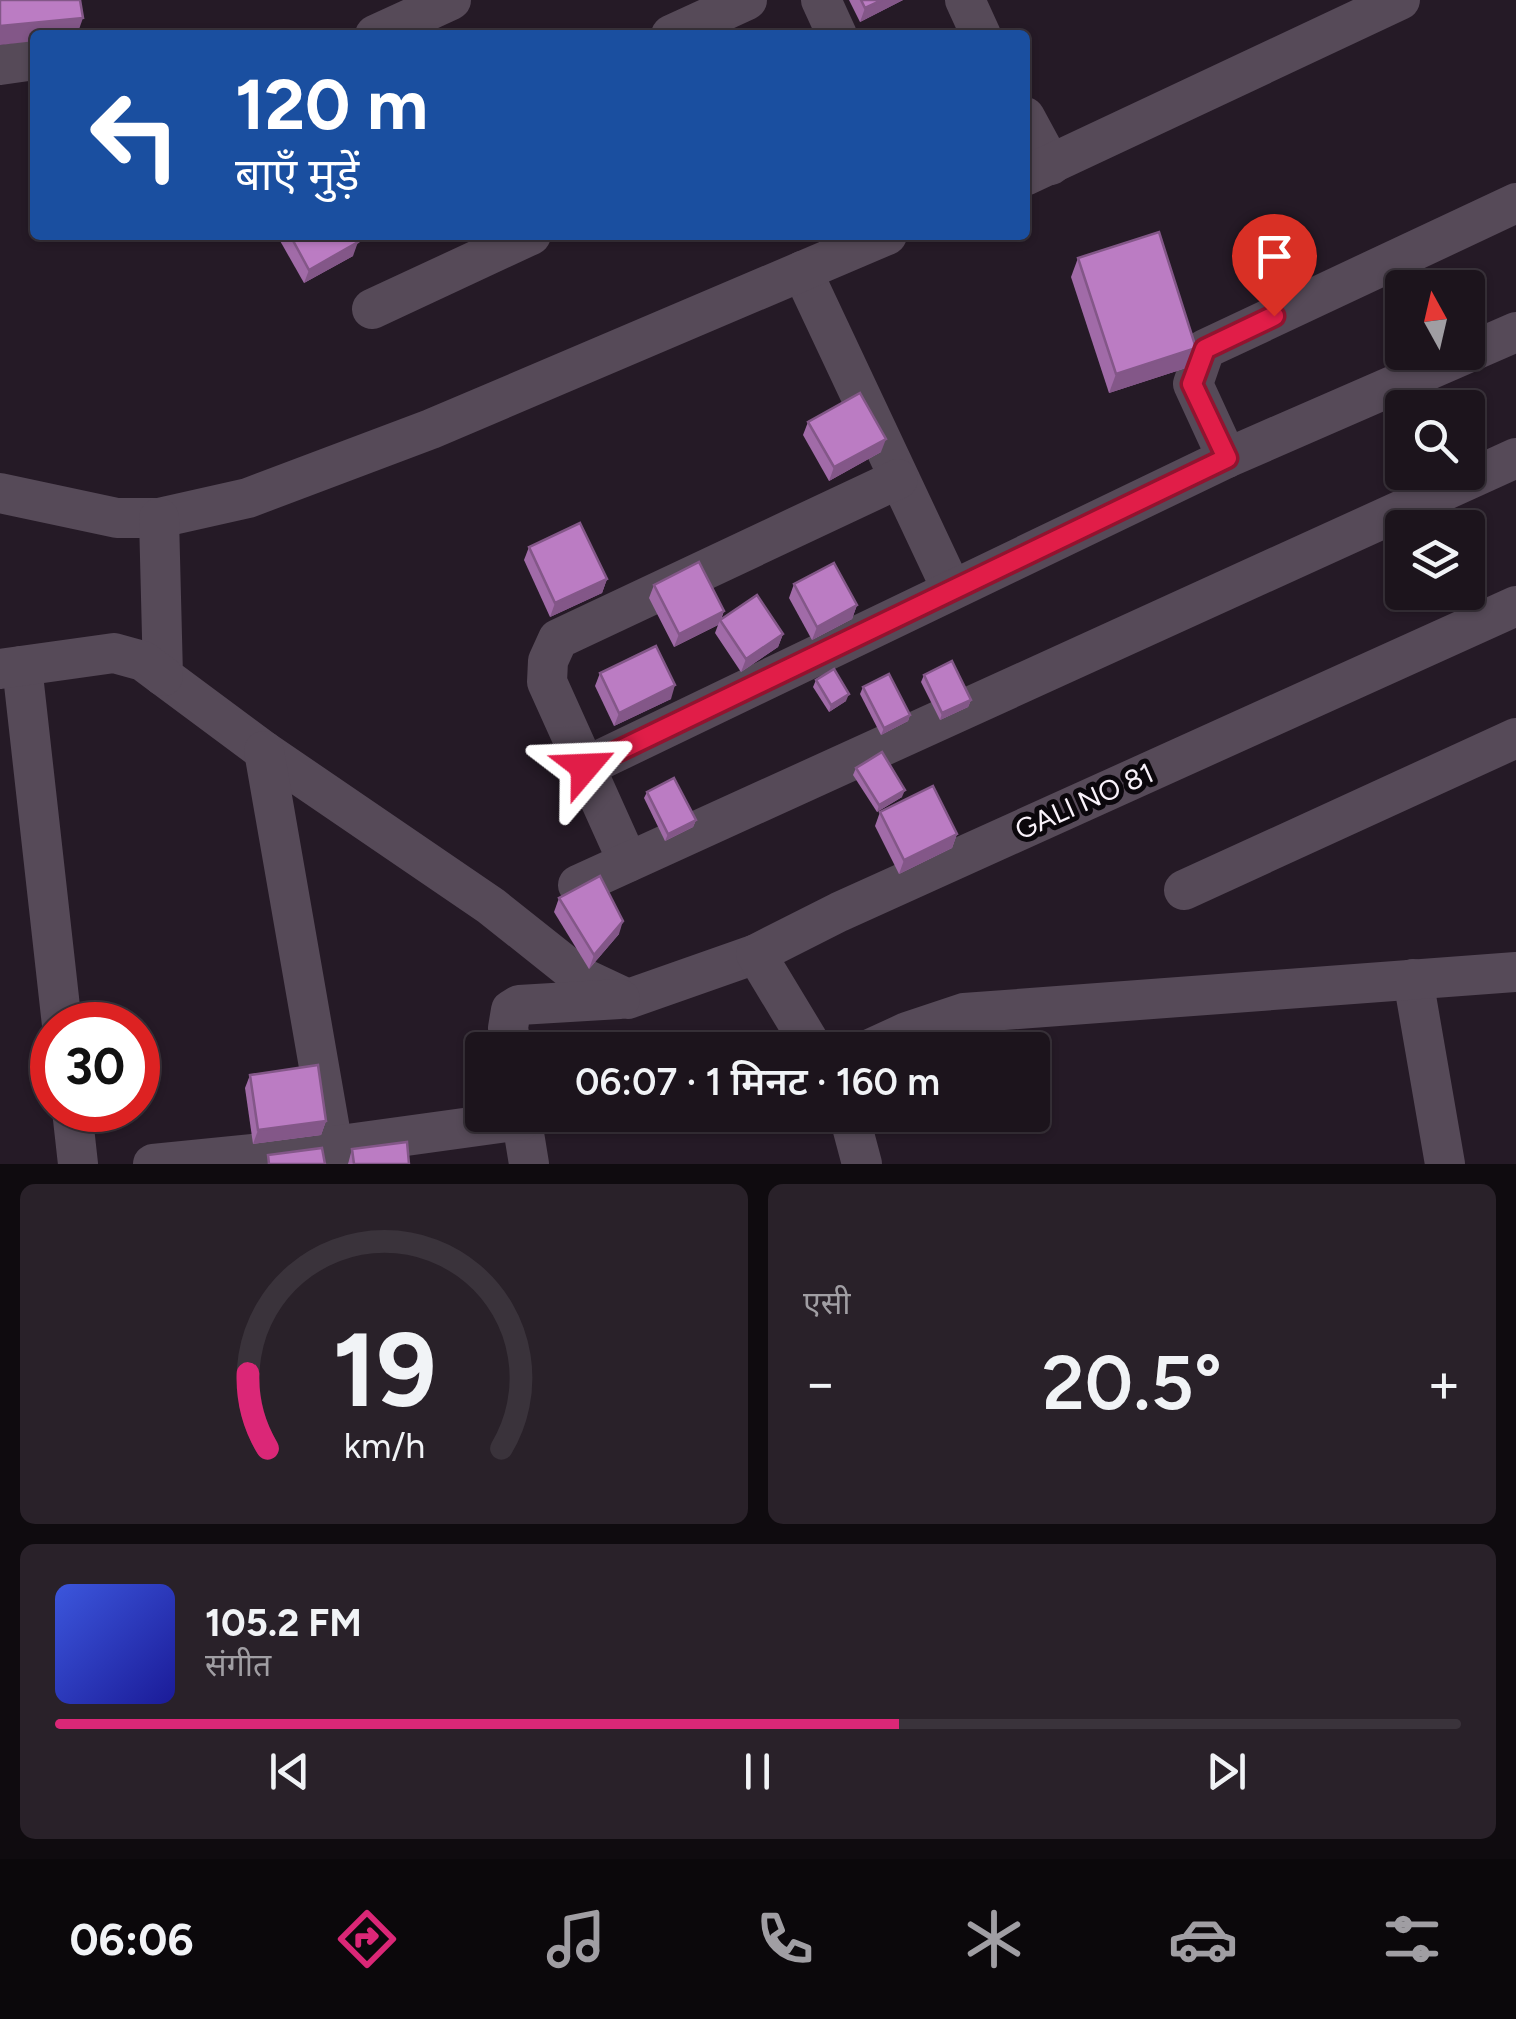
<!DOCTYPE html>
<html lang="hi">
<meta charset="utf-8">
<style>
:root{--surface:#1c141c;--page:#292129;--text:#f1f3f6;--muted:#a09ea3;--line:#3a333b;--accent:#db2777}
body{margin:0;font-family:Figtree,"Noto Sans Devanagari",sans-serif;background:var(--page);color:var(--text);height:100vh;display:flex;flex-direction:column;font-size:38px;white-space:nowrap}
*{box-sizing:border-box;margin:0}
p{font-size:32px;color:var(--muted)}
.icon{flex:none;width:55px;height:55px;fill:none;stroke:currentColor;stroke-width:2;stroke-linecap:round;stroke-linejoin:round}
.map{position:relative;height:1164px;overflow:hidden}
.details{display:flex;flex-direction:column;gap:20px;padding:20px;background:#0f0b0f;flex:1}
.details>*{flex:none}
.banner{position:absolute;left:30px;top:30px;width:1000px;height:210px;border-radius:10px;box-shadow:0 2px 8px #0004,0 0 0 2px var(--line);background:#1a4fa0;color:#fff;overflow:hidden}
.needle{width:65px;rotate:352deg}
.controls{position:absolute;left:1385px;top:270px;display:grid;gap:20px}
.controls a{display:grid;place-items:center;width:100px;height:100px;border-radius:10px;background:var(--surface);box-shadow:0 2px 8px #0004,0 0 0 2px var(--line);font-size:50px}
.speed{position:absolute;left:30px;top:1002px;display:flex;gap:20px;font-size:50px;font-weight:700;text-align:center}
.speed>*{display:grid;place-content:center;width:130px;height:130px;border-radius:50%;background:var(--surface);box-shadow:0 2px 8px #0004,0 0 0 2px var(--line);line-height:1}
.speed .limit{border:15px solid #d22;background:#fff;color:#111}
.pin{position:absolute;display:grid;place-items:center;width:85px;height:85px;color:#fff;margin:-102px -42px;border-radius:50% 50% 50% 0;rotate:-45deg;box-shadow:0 0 10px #0007}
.pin .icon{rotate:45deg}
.me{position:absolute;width:110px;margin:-55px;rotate:64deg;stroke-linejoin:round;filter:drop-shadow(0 0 8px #0008)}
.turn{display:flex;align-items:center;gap:35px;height:210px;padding:0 40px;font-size:45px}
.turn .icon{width:130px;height:130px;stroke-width:2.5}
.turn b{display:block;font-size:70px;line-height:85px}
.big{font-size:75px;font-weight:600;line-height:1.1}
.details .card{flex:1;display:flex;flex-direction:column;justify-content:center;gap:15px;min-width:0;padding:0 35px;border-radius:15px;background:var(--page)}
.details .dial{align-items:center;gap:0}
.dial svg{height:260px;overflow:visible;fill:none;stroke:var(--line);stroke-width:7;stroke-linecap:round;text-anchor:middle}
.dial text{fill:var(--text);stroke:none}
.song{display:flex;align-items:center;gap:30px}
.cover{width:120px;height:120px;border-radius:15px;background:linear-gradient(135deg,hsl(230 70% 55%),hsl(240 70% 35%))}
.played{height:10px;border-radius:5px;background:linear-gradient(90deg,var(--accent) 60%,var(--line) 60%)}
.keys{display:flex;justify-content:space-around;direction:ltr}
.heat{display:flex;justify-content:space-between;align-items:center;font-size:55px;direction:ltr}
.details .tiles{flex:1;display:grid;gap:20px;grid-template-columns:1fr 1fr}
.card:last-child{grid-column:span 2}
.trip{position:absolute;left:465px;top:1032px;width:585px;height:100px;border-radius:10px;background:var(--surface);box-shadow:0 2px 8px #0004,0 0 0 2px var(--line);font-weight:600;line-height:100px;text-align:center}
.menu{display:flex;height:160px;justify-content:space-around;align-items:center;background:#0b080b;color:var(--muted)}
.menu .icon{width:70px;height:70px}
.menu .active{color:var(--accent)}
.menu b{font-size:45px;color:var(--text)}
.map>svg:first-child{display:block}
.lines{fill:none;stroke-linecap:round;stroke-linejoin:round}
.street{stroke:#564a58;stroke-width:40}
.wall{fill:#a16ba8}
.shaded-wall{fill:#835788}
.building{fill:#bb7cc3;stroke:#835788;stroke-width:2.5}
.route-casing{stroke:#92132f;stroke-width:25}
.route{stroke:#e11d48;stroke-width:18}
.labels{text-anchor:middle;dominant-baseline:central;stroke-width:10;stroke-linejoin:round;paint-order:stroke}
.street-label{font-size:28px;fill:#f9f2fa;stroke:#0b070c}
</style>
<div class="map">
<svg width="1516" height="1164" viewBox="0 0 1516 1164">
<rect width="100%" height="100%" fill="#251a26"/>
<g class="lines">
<g class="street">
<path d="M821,0L837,35"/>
<path d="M965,0L981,35"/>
<path d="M375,35L451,0"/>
<path d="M671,35L747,0"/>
<path d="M0,65L35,60"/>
<path d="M1025,117L1051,165"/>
<path d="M1025,176L1400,0"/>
<path d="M802,271L951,588"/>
<path d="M372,309L531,235"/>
<path d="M1227,458L1193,384L1205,349L1516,203"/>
<path d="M0,493L117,518H159L248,498L431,429L887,235"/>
<path d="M159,518L163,676L264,751L491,906L579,976L628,999L756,954"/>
<path d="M22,666L62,1025"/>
<path d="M0,669L114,653L143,661L163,676"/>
<path d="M264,751L336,1164"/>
<path d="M585,767L1227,458L1516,332"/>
<path d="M628,862L547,682L548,661L558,639L898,479"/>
<path d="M578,885L1516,458"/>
<path d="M1184,890L1516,738"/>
<path d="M1413,979L1445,1164"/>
<path d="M512,1050L508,1028L511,1010L519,1005L620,999"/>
<path d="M814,1050L756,954L839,912L1516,606"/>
<path d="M868,1050L907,1032L964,1013L1516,972"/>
<path d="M72,1110L78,1164"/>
<path d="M521,1115L529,1164"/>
<path d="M849,1115L862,1164"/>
<path d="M153,1164L333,1146L522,1120"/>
</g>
</g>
<g class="wall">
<path d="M849,0H903L860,22Z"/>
<path d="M281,235H354L353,256L304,283L279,239Z"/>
<path d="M1078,258L1189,367L1109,393L1071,277Z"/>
<path d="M808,422L881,452L829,481L803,435Z"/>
<path d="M529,547L607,579L602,593L550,617L524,560Z"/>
<path d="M794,584L857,605L852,619L812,640L789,598Z"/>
<path d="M654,585L724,611L721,620L783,634L778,647L741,672L715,633L718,625L674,647L649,598Z"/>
<path d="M600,673L671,699L614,726L595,686Z"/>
<path d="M924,675L971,700L968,707L940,720L921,682Z"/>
<path d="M816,680L846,701L829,712L813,687Z"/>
<path d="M863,687L910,715L908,721L881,735L860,694Z"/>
<path d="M856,768L902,797L877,812L853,775Z"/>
<path d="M647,792L696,820L693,827L665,841L644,798Z"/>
<path d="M880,812L957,834L952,848L899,874L875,826Z"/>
<path d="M559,898L619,934L589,969L554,912Z"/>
<path d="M250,1075L326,1121L321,1135L253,1144L245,1088Z"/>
<path d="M352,1149L409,1164H348Z"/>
</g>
<g class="shaded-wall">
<path d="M882,0H903L860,22L865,8Z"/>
<path d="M83,18L77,35H35V41L0,45V26Z"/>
<path d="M358,242L353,256L304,283L309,270Z"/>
<path d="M1196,348L1189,367L1109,393L1116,374Z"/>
<path d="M886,439L881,452L829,481L834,467Z"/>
<path d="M607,579L602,593L550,617L555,603Z"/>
<path d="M857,605L852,619L812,640L817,627Z"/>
<path d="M724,611L718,625L674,647L679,634Z"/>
<path d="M783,634L778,647L741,672L746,659Z"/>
<path d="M675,685L671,699L614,726L619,713Z"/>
<path d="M849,694L846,701L829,712L831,705Z"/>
<path d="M971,700L968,707L940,720L942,713Z"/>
<path d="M910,715L908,721L881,735L884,728Z"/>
<path d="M905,790L902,797L877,812L879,805Z"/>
<path d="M696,820L693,827L665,841L668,834Z"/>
<path d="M957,834L952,848L899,874L904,860Z"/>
<path d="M623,921L619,934L589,969L594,955Z"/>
<path d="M326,1121L321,1135L253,1144L258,1130Z"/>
</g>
<g class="building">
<path d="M0,0H80L83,18L0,26Z"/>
<path d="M861,0H882L865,8Z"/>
<path d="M1159,232L1196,348L1116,374L1078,258Z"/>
<path d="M290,235H354L358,242L309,270Z"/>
<path d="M860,393L886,439L834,467L808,422Z"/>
<path d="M580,523L607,579L555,603L529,547Z"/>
<path d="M699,562L724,611L679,634L654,585Z"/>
<path d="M834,563L857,605L817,627L794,584Z"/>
<path d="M757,595L783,634L746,659L720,620Z"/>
<path d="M656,646L675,685L619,713L600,673Z"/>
<path d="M952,661L971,700L942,713L924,675Z"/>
<path d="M834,669L849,694L831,705L816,680Z"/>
<path d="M889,674L910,715L884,728L863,687Z"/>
<path d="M882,752L905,790L879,805L856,768Z"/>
<path d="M674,778L696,820L668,834L647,792Z"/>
<path d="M933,786L957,834L904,860L880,812Z"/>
<path d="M600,876L623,921L594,955L559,898Z"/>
<path d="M318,1065L326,1121L258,1130L250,1075Z"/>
<path d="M407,1142L409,1164H354L352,1149Z"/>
<path d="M322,1148L325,1164H269L268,1155Z"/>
</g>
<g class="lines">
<g class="route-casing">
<path id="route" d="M585,767L1227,458L1192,384L1205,349L1274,316"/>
</g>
<use href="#route" class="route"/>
</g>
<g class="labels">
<g class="street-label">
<text transform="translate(1084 801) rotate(-24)">GALI NO 81</text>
</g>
</g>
</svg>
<div class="controls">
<a><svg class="needle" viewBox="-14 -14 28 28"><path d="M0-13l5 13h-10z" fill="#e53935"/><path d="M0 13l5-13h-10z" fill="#a09ea3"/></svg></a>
<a><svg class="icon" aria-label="search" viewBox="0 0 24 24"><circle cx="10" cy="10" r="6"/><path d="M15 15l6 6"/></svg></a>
<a><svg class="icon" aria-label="layers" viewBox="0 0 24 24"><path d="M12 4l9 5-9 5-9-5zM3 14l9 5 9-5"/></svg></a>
</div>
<div class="speed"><div class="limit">30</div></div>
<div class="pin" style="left:1274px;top:316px;background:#d93025"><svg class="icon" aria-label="arrive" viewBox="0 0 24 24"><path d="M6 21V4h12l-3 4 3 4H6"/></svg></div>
<svg class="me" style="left:585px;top:767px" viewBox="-20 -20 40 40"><path d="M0-17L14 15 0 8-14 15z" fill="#e11d48" stroke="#fff" stroke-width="4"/></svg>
<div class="trip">06:07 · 1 मिनट · 160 m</div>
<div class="banner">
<div class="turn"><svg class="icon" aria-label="left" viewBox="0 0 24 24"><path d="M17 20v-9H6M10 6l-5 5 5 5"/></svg><div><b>120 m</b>बाएँ मुड़ें</div></div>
</div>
</div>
<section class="details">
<div class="tiles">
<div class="card dial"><svg viewBox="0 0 100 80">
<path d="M14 69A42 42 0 1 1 86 69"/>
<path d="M14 69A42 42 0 0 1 8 46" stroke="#db2777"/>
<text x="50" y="56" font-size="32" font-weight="700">19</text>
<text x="50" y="72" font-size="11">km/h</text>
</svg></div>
<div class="card"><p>एसी</p>
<div class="heat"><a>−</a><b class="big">20.5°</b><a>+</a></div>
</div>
<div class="card">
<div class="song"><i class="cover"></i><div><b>105.2 FM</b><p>संगीत</p></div></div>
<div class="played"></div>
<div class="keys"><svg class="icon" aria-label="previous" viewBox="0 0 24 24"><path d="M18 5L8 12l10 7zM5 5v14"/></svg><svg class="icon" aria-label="pause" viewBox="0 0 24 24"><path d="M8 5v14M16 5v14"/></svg><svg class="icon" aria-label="next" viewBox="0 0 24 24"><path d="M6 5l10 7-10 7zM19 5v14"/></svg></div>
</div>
</div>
</section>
<nav class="menu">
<b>06:06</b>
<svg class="icon active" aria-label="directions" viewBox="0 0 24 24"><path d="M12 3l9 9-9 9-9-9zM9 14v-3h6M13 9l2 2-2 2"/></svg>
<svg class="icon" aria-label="music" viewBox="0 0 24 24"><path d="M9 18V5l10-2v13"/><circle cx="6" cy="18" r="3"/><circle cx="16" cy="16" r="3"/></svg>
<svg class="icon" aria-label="phone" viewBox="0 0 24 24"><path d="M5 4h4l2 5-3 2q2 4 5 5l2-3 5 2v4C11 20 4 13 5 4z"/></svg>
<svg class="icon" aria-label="climate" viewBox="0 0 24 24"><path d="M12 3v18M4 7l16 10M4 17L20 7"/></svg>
<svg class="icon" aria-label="car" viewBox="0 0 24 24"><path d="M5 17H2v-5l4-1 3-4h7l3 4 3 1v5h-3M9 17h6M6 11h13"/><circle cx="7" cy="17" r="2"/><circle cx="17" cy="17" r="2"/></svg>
<svg class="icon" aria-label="filters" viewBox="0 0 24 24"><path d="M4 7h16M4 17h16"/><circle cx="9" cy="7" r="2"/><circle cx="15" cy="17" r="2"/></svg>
</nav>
